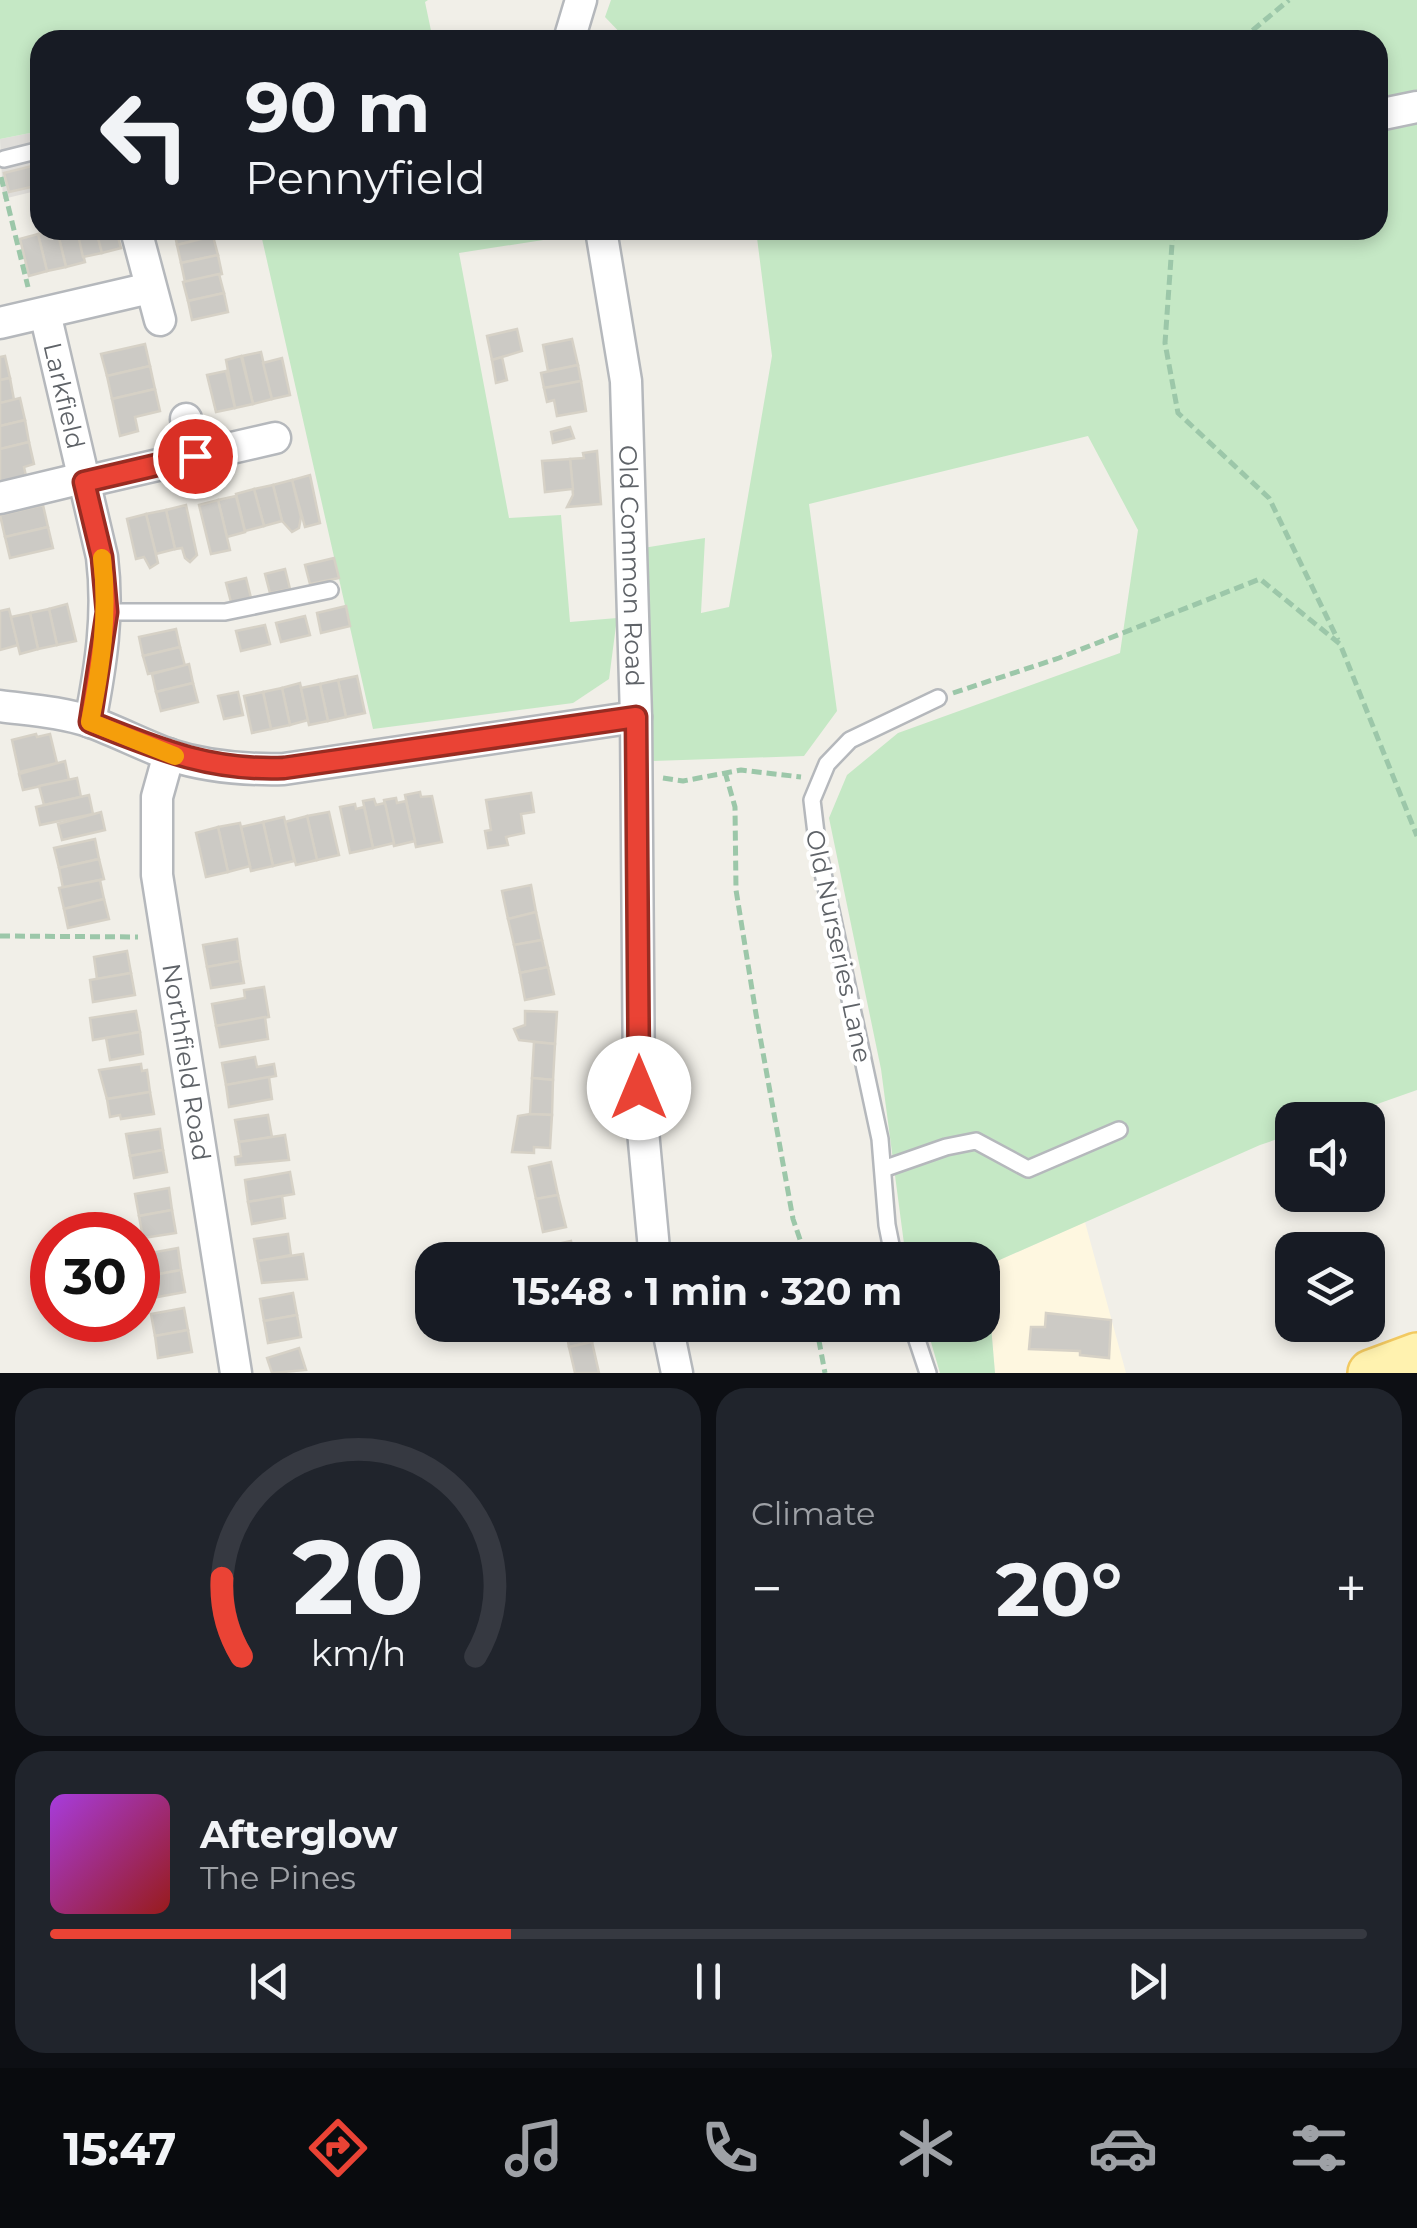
<!DOCTYPE html>
<meta charset="utf-8">
<style>
:root{--surface:#171b24;--page:#20242c;--text:#f1f3f6;--muted:#9ea1a6;--line:#363941;--accent:#ea4335}
body{margin:0;font-family:Montserrat,sans-serif;background:var(--page);color:var(--text);height:100vh;display:flex;flex-direction:column;font-size:38px;white-space:nowrap}
*{box-sizing:border-box;margin:0}
p{font-size:32px;color:var(--muted)}
.icon{flex:none;width:55px;height:55px;fill:none;stroke:currentColor;stroke-width:2;stroke-linecap:round;stroke-linejoin:round}
.map{position:relative;height:1373px;overflow:hidden}
.panel{display:flex;flex-direction:column;gap:15px;padding:15px;background:#0d0f14;flex:1}
.panel>*{flex:none}
.guide{position:absolute;left:30px;top:30px;width:1358px;height:210px;border-radius:30px;box-shadow:0 5px 15px #0003;background:#171b24;color:var(--text);overflow:hidden}
.tools{position:absolute;left:1275px;top:1102px;display:grid;gap:20px}
.tools a{display:grid;place-items:center;width:110px;height:110px;border-radius:20px;background:var(--surface);box-shadow:0 5px 15px #0003;font-size:50px}
.speed{position:absolute;left:30px;top:1212px;display:flex;gap:20px;font-size:50px;font-weight:700;text-align:center}
.speed>*{display:grid;place-content:center;width:130px;height:130px;border-radius:50%;background:var(--surface);box-shadow:0 5px 15px #0003;line-height:1}
.speed .limit{border:15px solid #d22;background:#fff;color:#111}
.pin{position:absolute;display:grid;place-items:center;width:85px;height:85px;color:#fff;margin:-42px;border:5px solid #fff;border-radius:50%;box-shadow:0 2px 10px #0007}
.me{position:absolute;width:110px;margin:-55px;rotate:0deg;stroke-linejoin:round;filter:drop-shadow(0 0 8px #0008)}
.turn{display:flex;align-items:center;gap:35px;height:210px;padding:0 50px;font-size:45px}
.turn .icon{width:130px;height:130px;stroke-width:2.5}
.turn b{display:block;font-size:70px;line-height:85px}
.big{font-size:75px;font-weight:700;line-height:1.1}
.panel .widget{flex:1;display:flex;flex-direction:column;justify-content:center;gap:15px;min-width:0;padding:0 35px;border-radius:30px;background:var(--page)}
.panel .dial{align-items:center;gap:0}
.dial svg{height:260px;overflow:visible;fill:none;stroke:var(--line);stroke-width:7;stroke-linecap:round;text-anchor:middle}
.dial text{fill:var(--text);stroke:none}
.song{display:flex;align-items:center;gap:30px}
.cover{width:120px;height:120px;border-radius:15px;background:linear-gradient(135deg,hsl(280 70% 55%),hsl(0 70% 35%))}
.played{height:10px;border-radius:5px;background:linear-gradient(90deg,var(--accent) 35%,var(--line) 35%)}
.keys{display:flex;justify-content:space-around;direction:ltr}
.heat{display:flex;justify-content:space-between;align-items:center;font-size:55px;direction:ltr}
.panel .tiles{flex:1;display:grid;gap:15px;grid-template-columns:1fr 1fr}
.widget:last-child{grid-column:span 2}
.trip{position:absolute;left:415px;top:1242px;width:585px;height:100px;border-radius:30px;background:var(--surface);box-shadow:0 5px 15px #0003;font-weight:700;line-height:100px;text-align:center}
.menu{display:flex;height:160px;justify-content:space-around;align-items:center;background:#090b0e;color:var(--muted)}
.menu .icon{width:70px;height:70px}
.menu .current{color:var(--accent)}
.menu b{font-size:45px;color:var(--text)}
.map>svg:first-child{display:block}
.commercial{fill:#fef7e0}
.industrial{fill:#e0deda}
.green{fill:#c5e8c5}
.building{fill:#cccac5;stroke:#d6d1c6;stroke-width:2.5}
.lines{fill:none;stroke-linecap:round;stroke-linejoin:round}
.lane-casing{stroke:#b5b8bc;stroke-width:20}
.street-casing{stroke:#b5b8bc;stroke-width:35}
.primary-casing{stroke:#f2c960;stroke-width:50}
.path{stroke:#9cc7a9;stroke-width:5;stroke-dasharray:10 5;stroke-linecap:butt}
.lane{stroke:#fff;stroke-width:15}
.street{stroke:#fff;stroke-width:30}
.primary{stroke:#fff2af;stroke-width:45}
.route-casing{stroke:#982c22;stroke-width:25}
.route{stroke:#ea4335;stroke-width:18}
.slow{stroke:#f59e0b;stroke-width:18}
.labels{text-anchor:middle;dominant-baseline:central;stroke-width:8;stroke-linejoin:round;paint-order:stroke}
.street-label{font-size:25px;fill:#5f6368;stroke:#fff}
</style>
<div class="map">
<svg width="1417" height="1373" viewBox="0 0 1417 1373">
<rect width="100%" height="100%" fill="#f1efe8"/>
<path class="commercial" d="M1085,1222L1126,1373H995L986,1266Z"/>
<path class="industrial" d="M40,131V190L3,199L0,139Z"/>
<g class="green">
<path d="M0,0H428L425,2L433,40H40V131L0,139Z"/>
<path d="M611,0H1417V1090L1332,1120H1292V1134L1260,1145L986,1266L995,1373H940L926,1325H982V1260L906,1259L881,1069L829,818L847,775L898,733L1120,653L1138,530L1088,436L809,504L837,711L804,756L653,761L643,548L705,538L701,613L729,607L772,356L756,230H1378V40H627L605,17Z"/>
<path d="M260,230H554L556,238L459,253L509,518L561,515L570,622L617,618L609,679L573,703L373,729Z"/>
</g>
<g class="building">
<path d="M40,164V185L9,192L4,173Z"/>
<path d="M57,230H77L85,262L66,267Z"/>
<path d="M57,230L66,267L47,271L38,234Z"/>
<path d="M77,230H96L102,253L83,257Z"/>
<path d="M96,230H116L121,248L102,253Z"/>
<path d="M174,230H212L213,236L177,245Z"/>
<path d="M38,234L47,271L29,276L20,239Z"/>
<path d="M213,236L218,255L181,263L177,245Z"/>
<path d="M218,255L222,274L185,282L181,263Z"/>
<path d="M219,274L224,293L188,301L183,282Z"/>
<path d="M224,293L228,312L192,320L188,301Z"/>
<path d="M517,329L522,351L492,360L487,336Z"/>
<path d="M572,339L578,365L548,371L543,345Z"/>
<path d="M145,344L150,366L107,376L101,354Z"/>
<path d="M261,352L272,399L253,404L242,356Z"/>
<path d="M5,356L10,378L0,380V357Z"/>
<path d="M241,356L253,404L235,408L226,360Z"/>
<path d="M502,357L507,380L496,383L492,360Z"/>
<path d="M282,358L290,395L272,399L263,363Z"/>
<path d="M578,365L581,381L544,388L541,373Z"/>
<path d="M150,366L155,389L112,399L107,376Z"/>
<path d="M226,371L235,408L216,412L207,375Z"/>
<path d="M10,378L14,400L0,403V380Z"/>
<path d="M581,381L586,411L557,416L554,400L547,402L544,388Z"/>
<path d="M155,389L160,411L135,417L138,431L120,436L112,399Z"/>
<path d="M20,398L25,420L0,426V403Z"/>
<path d="M25,420L29,442L0,449V426Z"/>
<path d="M570,427L574,438L553,443L551,432Z"/>
<path d="M29,442L34,464L24,467L26,476L0,482V449Z"/>
<path d="M597,451L601,504L567,507L573,495L570,459L584,458L583,453Z"/>
<path d="M570,459L573,489L545,492L542,461Z"/>
<path d="M310,475L320,523L305,527L292,480Z"/>
<path d="M292,480L301,517L299,528L292,532L282,521L273,485Z"/>
<path d="M273,485L282,521L264,526L254,489Z"/>
<path d="M254,489L264,526L245,531L236,494Z"/>
<path d="M236,496L245,532L227,537L218,500Z"/>
<path d="M218,500L230,550L211,554L199,505Z"/>
<path d="M43,505L48,527L5,537L0,515Z"/>
<path d="M186,505L197,555L190,562L185,558L182,548L175,549L166,510Z"/>
<path d="M166,510L175,549L156,554L146,514Z"/>
<path d="M146,514L158,563L150,568L144,557L136,559L127,519Z"/>
<path d="M48,527L53,548L10,558L5,537Z"/>
<path d="M334,558L339,578L310,584L305,565Z"/>
<path d="M285,569L290,589L270,593L265,574Z"/>
<path d="M246,578L251,598L231,602L226,583Z"/>
<path d="M67,604L76,641L57,645L49,609Z"/>
<path d="M346,606L350,626L321,633L317,613Z"/>
<path d="M9,609L18,645L0,650V611Z"/>
<path d="M49,609L57,645L38,649L30,613Z"/>
<path d="M30,613L38,649L20,654L11,617Z"/>
<path d="M305,616L310,635L281,642L276,623Z"/>
<path d="M265,625L270,644L241,651L236,631Z"/>
<path d="M176,629L180,647L143,656L139,637Z"/>
<path d="M180,647L185,666L148,674L143,656Z"/>
<path d="M189,664L193,683L156,692L152,674Z"/>
<path d="M357,676L365,713L346,717L338,680Z"/>
<path d="M338,680L346,717L328,721L320,684Z"/>
<path d="M193,683L198,702L161,711L156,692Z"/>
<path d="M300,683L308,720L290,725L282,688Z"/>
<path d="M320,684L328,721L309,725L301,688Z"/>
<path d="M282,688L290,725L271,729L263,692Z"/>
<path d="M238,692L243,715L224,719L218,696Z"/>
<path d="M263,692L271,729L252,733L244,696Z"/>
<path d="M36,734L37,737L50,734L57,763L19,772L12,740Z"/>
<path d="M65,761L69,780L23,790L19,774Z"/>
<path d="M77,778L81,797L44,805L39,786Z"/>
<path d="M420,792L421,797L432,796L442,842L416,847L405,795Z"/>
<path d="M531,793L534,812L521,814L524,833L506,837L508,845L488,848L485,831L491,830L486,800Z"/>
<path d="M89,795L93,814L40,825L36,807Z"/>
<path d="M396,798L397,803L406,801L415,841L394,846L384,800Z"/>
<path d="M374,799L376,805L385,803L394,843L373,848L363,801Z"/>
<path d="M355,804L356,809L364,807L373,848L350,853L340,807Z"/>
<path d="M101,812L105,830L62,840L58,824Z"/>
<path d="M329,812L339,855L317,860L307,816Z"/>
<path d="M307,816L317,860L296,865L285,822Z"/>
<path d="M284,817L294,861L273,866L263,822Z"/>
<path d="M263,822L273,866L251,871L241,827Z"/>
<path d="M240,823L250,866L228,872L218,827Z"/>
<path d="M218,827L228,872L206,877L196,833Z"/>
<path d="M95,839L99,859L59,868L54,848Z"/>
<path d="M99,859L104,879L63,888L59,868Z"/>
<path d="M100,880L104,899L64,909L59,888Z"/>
<path d="M531,885L536,912L508,919L502,891Z"/>
<path d="M104,899L109,919L68,928L64,909Z"/>
<path d="M536,912L542,940L514,945L508,919Z"/>
<path d="M237,939L240,961L207,967L203,945Z"/>
<path d="M542,940L548,967L520,973L514,945Z"/>
<path d="M127,951L131,973L97,979L94,957Z"/>
<path d="M240,961L244,983L211,988L207,967Z"/>
<path d="M548,967L554,994L525,1000L520,973Z"/>
<path d="M131,973L135,995L93,1002L90,980Z"/>
<path d="M264,987L269,1017L216,1026L212,1004L245,998L244,990Z"/>
<path d="M136,1011L140,1032L93,1040L90,1018Z"/>
<path d="M525,1011L557,1012L555,1044L519,1040L514,1029L525,1025Z"/>
<path d="M265,1017L268,1039L220,1047L216,1026Z"/>
<path d="M140,1032L143,1054L110,1060L106,1038Z"/>
<path d="M534,1042L555,1044L553,1080L532,1078Z"/>
<path d="M255,1057L257,1067L274,1064L276,1076L226,1085L222,1063Z"/>
<path d="M141,1064L142,1071L147,1070L150,1092L107,1099L99,1070Z"/>
<path d="M269,1077L272,1099L229,1107L226,1085Z"/>
<path d="M532,1078L553,1080L552,1115L530,1114Z"/>
<path d="M150,1092L154,1114L121,1119L120,1115L110,1117L107,1099Z"/>
<path d="M530,1114L552,1115L550,1148L534,1147V1153L512,1152L518,1116Z"/>
<path d="M268,1115L272,1137L239,1142L235,1120Z"/>
<path d="M160,1129L163,1150L130,1156L126,1134Z"/>
<path d="M285,1135L289,1160L236,1165L235,1157L241,1156L239,1142Z"/>
<path d="M163,1150L167,1172L134,1178L130,1156Z"/>
<path d="M551,1162L558,1195L536,1199L529,1167Z"/>
<path d="M290,1172L294,1194L248,1202L245,1180Z"/>
<path d="M169,1188L172,1210L139,1216L135,1194Z"/>
<path d="M558,1195L566,1227L543,1232L536,1199Z"/>
<path d="M282,1196L285,1218L252,1224L248,1202Z"/>
<path d="M172,1210L176,1233L143,1238L139,1216Z"/>
<path d="M288,1234L291,1255L258,1261L254,1239Z"/>
<path d="M571,1241L575,1260H551L548,1246Z"/>
<path d="M178,1248L181,1270L148,1276L145,1254Z"/>
<path d="M303,1254L307,1279L262,1283L258,1261Z"/>
<path d="M181,1270L185,1292L152,1298L148,1276Z"/>
<path d="M293,1293L297,1315L264,1321L260,1299Z"/>
<path d="M184,1308L188,1330L155,1336L151,1314Z"/>
<path d="M1046,1313L1111,1320L1109,1358L1080,1355V1351L1029,1349L1031,1327H1045Z"/>
<path d="M297,1315L301,1337L268,1343L264,1321Z"/>
<path d="M565,1325H588L592,1342L569,1347Z"/>
<path d="M188,1330L192,1352L158,1358L155,1336Z"/>
<path d="M592,1342L599,1373H575L569,1347Z"/>
<path d="M299,1348L306,1370L272,1373L267,1358Z"/>
</g>
<g class="lines">
<g class="lane-casing">
<g id="lane">
<path d="M4,159L40,150"/>
<path d="M107,612H225L330,590"/>
<path d="M883,1169L946,1147L976,1141L1028,1169L1119,1130"/>
<path d="M894,1260L887,1225L880,1139L818,850L812,800L827,764L850,740L938,698"/>
<path d="M912,1325L928,1373"/>
</g>
</g>
<g class="street-casing">
<g id="street">
<path d="M569,40L581,0"/>
<path d="M1378,115L1417,107"/>
<path d="M136,230L160,320"/>
<path id="s1" d="M601,230L626,381L636,717L639,1088L655,1260"/>
<path id="s2" d="M45,313L102,557C109,614 101,665 90,722"/>
<path d="M0,323L150,288"/>
<path d="M186,419L195,457"/>
<path d="M84,482L275,438"/>
<path d="M0,498L83,478"/>
<path d="M0,706C30,710 62,712 91,722C118,732 143,745 170,755C207,767 245,770 284,769L636,717"/>
<path id="s3" d="M169,754L157,797V875L236,1373"/>
<path d="M667,1325L677,1373"/>
</g>
</g>
<g class="primary-casing">
<path id="primary" d="M1371,1373L1417,1356"/>
</g>
<g class="path">
<path d="M1241,40L1289,0"/>
<path d="M1,177L28,287"/>
<path d="M1173,230L1165,343L1178,413L1269,498L1338,640"/>
<path d="M953,693L1059,658L1260,579L1340,644L1417,836"/>
<path d="M725,772L735,807L736,890L756,1014L793,1219L807,1260"/>
<path d="M663,778L683,781L741,770L801,777"/>
<path d="M0,936L138,937"/>
<path d="M816,1325L825,1373"/>
</g>
<use href="#lane" class="lane"/>
<use href="#street" class="street"/>
<use href="#primary" class="primary"/>
</g>
<g class="lines">
<g class="route-casing">
<path id="route" d="M195,456L84,482L102,557L107,612L90,722C158,749 209,771 284,768L636,717L639,1088"/>
</g>
<use href="#route" class="route"/>
<path class="slow" d="M102,558C109,615 101,666 90,722L175,756"/>
</g>
<g class="labels">
<g class="street-label">
<text stroke="none"><textPath href="#s2" startOffset="85">Larkfield</textPath></text>
<text stroke="none"><textPath href="#s1" startOffset="338">Old Common Road</textPath></text>
<text transform="translate(839 946) rotate(78)">Old Nurseries Lane</text>
<text stroke="none"><textPath href="#s3" startOffset="312">Northfield Road</textPath></text>
</g>
</g>
</svg>
<div class="tools">
<a><svg class="icon" aria-label="sound" viewBox="0 0 24 24"><path d="M4 9h4l5-4v14l-5-4H4zM17 9q2 3 0 6"/></svg></a>
<a><svg class="icon" aria-label="layers" viewBox="0 0 24 24"><path d="M12 4l9 5-9 5-9-5zM3 14l9 5 9-5"/></svg></a>
</div>
<div class="speed"><div class="limit">30</div></div>
<div class="pin" style="left:195px;top:456px;background:#d93025"><svg class="icon" aria-label="arrive" viewBox="0 0 24 24"><path d="M6 21V4h12l-3 4 3 4H6"/></svg></div>
<svg class="me" style="left:639px;top:1088px" viewBox="-20 -20 40 40"><circle r="19" fill="#fff"/><path d="M0-13L10 11 0 6-10 11z" fill="#ea4335"/></svg>
<div class="trip">15:48 · 1 min · 320 m</div>
<div class="guide">
<div class="turn"><svg class="icon" aria-label="left" viewBox="0 0 24 24"><path d="M17 20v-9H6M10 6l-5 5 5 5"/></svg><div><b>90 m</b>Pennyfield</div></div>
</div>
</div>
<section class="panel">
<div class="tiles">
<div class="widget dial"><svg viewBox="0 0 100 80">
<path d="M14 69A42 42 0 1 1 86 69"/>
<path d="M14 69A42 42 0 0 1 8 45" stroke="#ea4335"/>
<text x="50" y="56" font-size="32" font-weight="700">20</text>
<text x="50" y="72" font-size="11">km/h</text>
</svg></div>
<div class="widget"><p>Climate</p>
<div class="heat"><a>−</a><b class="big">20°</b><a>+</a></div>
</div>
<div class="widget">
<div class="song"><i class="cover"></i><div><b>Afterglow</b><p>The Pines</p></div></div>
<div class="played"></div>
<div class="keys"><svg class="icon" aria-label="previous" viewBox="0 0 24 24"><path d="M18 5L8 12l10 7zM5 5v14"/></svg><svg class="icon" aria-label="pause" viewBox="0 0 24 24"><path d="M8 5v14M16 5v14"/></svg><svg class="icon" aria-label="next" viewBox="0 0 24 24"><path d="M6 5l10 7-10 7zM19 5v14"/></svg></div>
</div>
</div>
</section>
<nav class="menu">
<b>15:47</b>
<svg class="icon current" aria-label="directions" viewBox="0 0 24 24"><path d="M12 3l9 9-9 9-9-9zM9 14v-3h6M13 9l2 2-2 2"/></svg>
<svg class="icon" aria-label="music" viewBox="0 0 24 24"><path d="M9 18V5l10-2v13"/><circle cx="6" cy="18" r="3"/><circle cx="16" cy="16" r="3"/></svg>
<svg class="icon" aria-label="phone" viewBox="0 0 24 24"><path d="M5 4h4l2 5-3 2q2 4 5 5l2-3 5 2v4C11 20 4 13 5 4z"/></svg>
<svg class="icon" aria-label="climate" viewBox="0 0 24 24"><path d="M12 3v18M4 7l16 10M4 17L20 7"/></svg>
<svg class="icon" aria-label="car" viewBox="0 0 24 24"><path d="M5 17H2v-5l4-1 3-4h7l3 4 3 1v5h-3M9 17h6M6 11h13"/><circle cx="7" cy="17" r="2"/><circle cx="17" cy="17" r="2"/></svg>
<svg class="icon" aria-label="filters" viewBox="0 0 24 24"><path d="M4 7h16M4 17h16"/><circle cx="9" cy="7" r="2"/><circle cx="15" cy="17" r="2"/></svg>
</nav>
